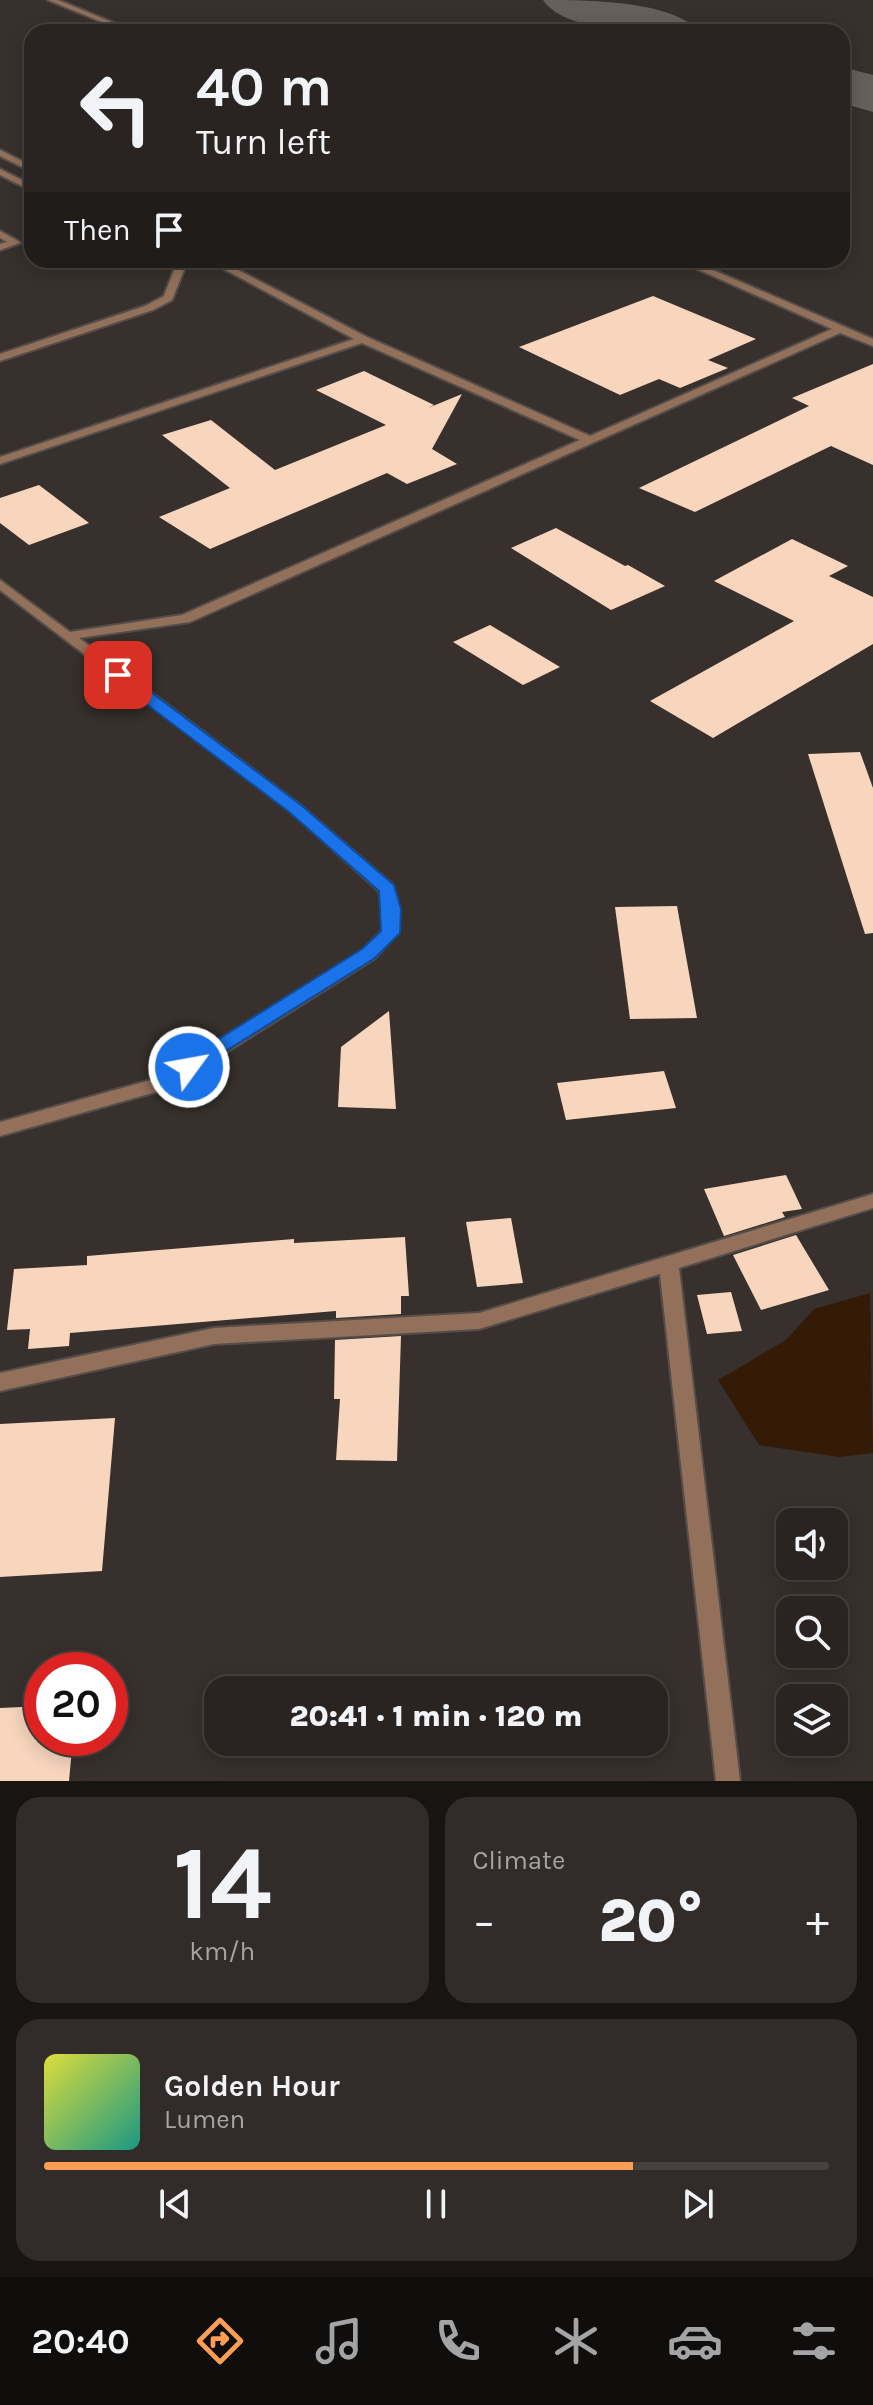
<!DOCTYPE html>
<meta charset="utf-8">
<style>
:root{--surface:#292421;--page:#312c2a;--text:#f1f3f6;--muted:#a5a4a5;--line:#45413f;--accent:#fc9d54}
body{margin:0;font-family:Karla,sans-serif;background:var(--page);color:var(--text);height:100vh;display:flex;flex-direction:column;font-size:30px;white-space:nowrap}
*{box-sizing:border-box;margin:0}
p{font-size:26px;color:var(--muted)}
.icon{flex:none;width:44px;height:44px;fill:none;stroke:currentColor;stroke-width:2;stroke-linecap:round;stroke-linejoin:round}
.map{position:relative;height:1781px;overflow:hidden}
.sheet{display:flex;flex-direction:column;gap:16px;padding:16px;background:#171412;flex:1}
.sheet>*{flex:none}
.hud{position:absolute;left:24px;top:24px;width:826px;height:244px;border-radius:24px;box-shadow:0 4px 20px #0003,0 0 0 2px var(--line);background:#292421;color:var(--text);overflow:hidden}
.controls{position:absolute;left:776px;top:1508px;display:grid;gap:16px}
.controls a{display:grid;place-items:center;width:72px;height:72px;border-radius:16px;background:var(--surface);box-shadow:0 4px 20px #0003,0 0 0 2px var(--line);font-size:40px}
.speed{position:absolute;left:24px;top:1652px;display:flex;gap:16px;font-size:40px;font-weight:700;text-align:center}
.speed>*{display:grid;place-content:center;width:104px;height:104px;border-radius:50%;background:var(--surface);box-shadow:0 4px 20px #0003,0 0 0 2px var(--line);line-height:1}
.speed .limit{border:12px solid #d22;background:#fff;color:#111}
.pin{position:absolute;display:grid;place-items:center;width:68px;height:68px;color:#fff;margin:-34px;border-radius:16px;box-shadow:0 4px 12px #0006}
.me{position:absolute;width:88px;margin:-44px;rotate:58deg;stroke-linejoin:round;filter:drop-shadow(0 0 6px #0008)}
.turn{display:flex;align-items:center;gap:28px;height:168px;padding:0 40px;font-size:36px}
.turn .icon{width:104px;height:104px;stroke-width:2.5}
.turn b{display:block;font-size:56px;line-height:68px}
.then{display:flex;align-items:center;height:76px;padding:0 40px;background:#0003;gap:16px;font-size:30px}
.big{font-size:60px;font-weight:800;line-height:1.1}
.sheet .tile{flex:1;display:flex;flex-direction:column;justify-content:center;gap:12px;min-width:0;padding:0 28px;border-radius:24px;background:var(--page)}
.sheet .dial{align-items:center;gap:0}
.dial b{font-size:104px;line-height:1}
.song{display:flex;align-items:center;gap:24px}
.cover{width:96px;height:96px;border-radius:12px;background:linear-gradient(135deg,hsl(60 70% 55%),hsl(170 70% 35%))}
.played{height:8px;border-radius:4px;background:linear-gradient(90deg,var(--accent) 75%,var(--line) 75%)}
.keys{display:flex;justify-content:space-around;direction:ltr}
.heat{display:flex;justify-content:space-between;align-items:center;font-size:44px;direction:ltr}
.sheet .tiles{flex:1;display:grid;gap:16px;grid-template-columns:1fr 1fr}
.tile:last-child{grid-column:span 2}
.trip{position:absolute;left:204px;top:1676px;width:464px;height:80px;border-radius:24px;background:var(--surface);box-shadow:0 4px 20px #0003,0 0 0 2px var(--line);font-weight:800;line-height:80px;text-align:center}
.menu{display:flex;height:128px;justify-content:space-around;align-items:center;background:#100e0d;color:var(--muted)}
.menu .icon{width:56px;height:56px}
.menu .current{color:var(--accent)}
.menu b{font-size:36px;color:var(--text)}
.map>svg:first-child{display:block}
.water{fill:#331b07}
.lines{fill:none;stroke-linecap:round;stroke-linejoin:round}
.taxiway{fill:#66605c;fill-rule:evenodd}
.building{fill:#f8d6be}
.lane-casing{stroke:#544d4a;stroke-width:4}
.street-casing{stroke:#544d4a;stroke-width:4}
.lane{fill:#927059;fill-rule:evenodd}
.street{fill:#927059;fill-rule:evenodd}
.route{fill:#1a73e8;stroke:#114b97;stroke-width:2}
</style>
<div class="map">
<svg width="873" height="1781" viewBox="0 0 873 1781">
<rect width="100%" height="100%" fill="#37302c"/>
<path class="water" d="M870,1293L873,1453L839,1457L759,1445L718,1380L786,1340L814,1309Z"/>
<g class="lines">
<g class="taxiway">
<path d="M543,0C583,0 674,0 699,32C659,32 568,36 543,0Z"/>
<path d="M842,67L873,75V112L842,103Z"/>
</g>
</g>
<g class="building">
<path d="M653,296L756,339L708,360L728,368L680,388L659,379L620,395L519,347Z"/>
<path d="M873,364V465L831,446L695,512L639,488L809,406L792,398Z"/>
<path d="M364,371L434,405L428,408L462,394L432,449L457,464L407,484L387,473L210,549L159,517L230,488L162,435L211,420L275,470L386,425L316,390Z"/>
<path d="M39,485L89,523L29,545L0,523V498Z"/>
<path d="M556,528L625,566L628,565L665,586L611,610L511,548Z"/>
<path d="M792,539L848,566L829,576L873,597V644L713,738L650,701L794,621L714,581Z"/>
<path d="M490,625L560,667L523,685L453,642Z"/>
<path d="M860,752L873,788V933L865,934L808,754Z"/>
<path d="M677,906L697,1018L630,1019L615,907Z"/>
<path d="M389,1011L396,1109L338,1107L341,1047Z"/>
<path d="M664,1071L676,1108L566,1120L557,1083Z"/>
<path d="M786,1175L802,1209L782,1212L785,1217L724,1236L704,1189Z"/>
<path d="M511,1218L523,1283L477,1287L466,1222Z"/>
<path d="M796,1235L829,1290L761,1310L733,1255Z"/>
<path d="M405,1237L409,1296H401V1314L336,1318V1311L70,1333L69,1346L28,1349L30,1329L7,1330L14,1269L87,1265V1256L294,1239V1243Z"/>
<path d="M731,1292L742,1331L707,1334L697,1295Z"/>
<path d="M401,1336L397,1461L336,1460L340,1399H334L335,1340Z"/>
<path d="M115,1418L102,1571L0,1577V1424Z"/>
<path d="M42,1706V1738H73L69,1781H0V1708Z"/>
</g>
<g class="lines">
<g class="lane-casing">
<g id="lane">
<path d="M48,0H58L136,32H126Z"/>
<path d="M0,150L32,166V172L0,156Z"/>
<path d="M0,169L32,185V191L0,175Z"/>
<path d="M0,231L18,241L20,243L0,250V244L7,242L0,238Z"/>
<path d="M164,260H174L184,270L172,300L153,310L0,361V354L145,306L164,296L174,270Z"/>
<path d="M207,260H219L367,337L590,436L832,329L677,260H690L873,339V346L840,333L190,622L79,638L300,805L393,885L400,909L398,933L375,958L170,1088L0,1136V1122L158,1078L363,950L382,931L384,909L379,891L290,811L0,590V580L70,632L182,615L580,440L362,343L0,464V457L354,339Z"/>
</g>
</g>
<g class="street-casing">
<path id="street" d="M873,1194V1208L679,1268L740,1781H716L660,1274L479,1329L214,1344L0,1391V1373L214,1328L479,1313Z"/>
</g>
<use href="#lane" class="lane"/>
<use href="#street" class="street"/>
</g>
<path class="route" d="M112,671H123L301,805L394,885L401,909L400,933L375,958L189,1074L179,1067L182,1062L362,949L381,931L379,891L289,812L112,678Z"/>
</svg>
<div class="controls">
<a><svg class="icon" aria-label="sound" viewBox="0 0 24 24"><path d="M4 9h4l5-4v14l-5-4H4zM17 9q2 3 0 6"/></svg></a>
<a><svg class="icon" aria-label="search" viewBox="0 0 24 24"><circle cx="10" cy="10" r="6"/><path d="M15 15l6 6"/></svg></a>
<a><svg class="icon" aria-label="layers" viewBox="0 0 24 24"><path d="M12 4l9 5-9 5-9-5zM3 14l9 5 9-5"/></svg></a>
</div>
<div class="speed"><div class="limit">20</div></div>
<div class="pin" style="left:118px;top:675px;background:#d93025"><svg class="icon" aria-label="arrive" viewBox="0 0 24 24"><path d="M6 21V4h12l-3 4 3 4H6"/></svg></div>
<svg class="me" style="left:189px;top:1067px" viewBox="-20 -20 40 40"><circle r="17" fill="#1a73e8" stroke="#fff" stroke-width="3"/><path d="M0-11L8 9 0 5-8 9z" fill="#fff"/></svg>
<div class="trip">20:41 · 1 min · 120 m</div>
<div class="hud">
<div class="turn"><svg class="icon" aria-label="left" viewBox="0 0 24 24"><path d="M17 20v-9H6M10 6l-5 5 5 5"/></svg><div><b>40 m</b>Turn left</div></div>
<div class="then">Then<svg class="icon" aria-label="arrive" viewBox="0 0 24 24"><path d="M6 21V4h12l-3 4 3 4H6"/></svg></div>
</div>
</div>
<section class="sheet">
<div class="tiles">
<div class="tile dial"><b>14</b><p>km/h</p></div>
<div class="tile"><p>Climate</p>
<div class="heat"><a>−</a><b class="big">20°</b><a>+</a></div>
</div>
<div class="tile">
<div class="song"><i class="cover"></i><div><b>Golden Hour</b><p>Lumen</p></div></div>
<div class="played"></div>
<div class="keys"><svg class="icon" aria-label="previous" viewBox="0 0 24 24"><path d="M18 5L8 12l10 7zM5 5v14"/></svg><svg class="icon" aria-label="pause" viewBox="0 0 24 24"><path d="M8 5v14M16 5v14"/></svg><svg class="icon" aria-label="next" viewBox="0 0 24 24"><path d="M6 5l10 7-10 7zM19 5v14"/></svg></div>
</div>
</div>
</section>
<nav class="menu">
<b>20:40</b>
<svg class="icon current" aria-label="directions" viewBox="0 0 24 24"><path d="M12 3l9 9-9 9-9-9zM9 14v-3h6M13 9l2 2-2 2"/></svg>
<svg class="icon" aria-label="music" viewBox="0 0 24 24"><path d="M9 18V5l10-2v13"/><circle cx="6" cy="18" r="3"/><circle cx="16" cy="16" r="3"/></svg>
<svg class="icon" aria-label="phone" viewBox="0 0 24 24"><path d="M5 4h4l2 5-3 2q2 4 5 5l2-3 5 2v4C11 20 4 13 5 4z"/></svg>
<svg class="icon" aria-label="climate" viewBox="0 0 24 24"><path d="M12 3v18M4 7l16 10M4 17L20 7"/></svg>
<svg class="icon" aria-label="car" viewBox="0 0 24 24"><path d="M5 17H2v-5l4-1 3-4h7l3 4 3 1v5h-3M9 17h6M6 11h13"/><circle cx="7" cy="17" r="2"/><circle cx="17" cy="17" r="2"/></svg>
<svg class="icon" aria-label="filters" viewBox="0 0 24 24"><path d="M4 7h16M4 17h16"/><circle cx="9" cy="7" r="2"/><circle cx="15" cy="17" r="2"/></svg>
</nav>
